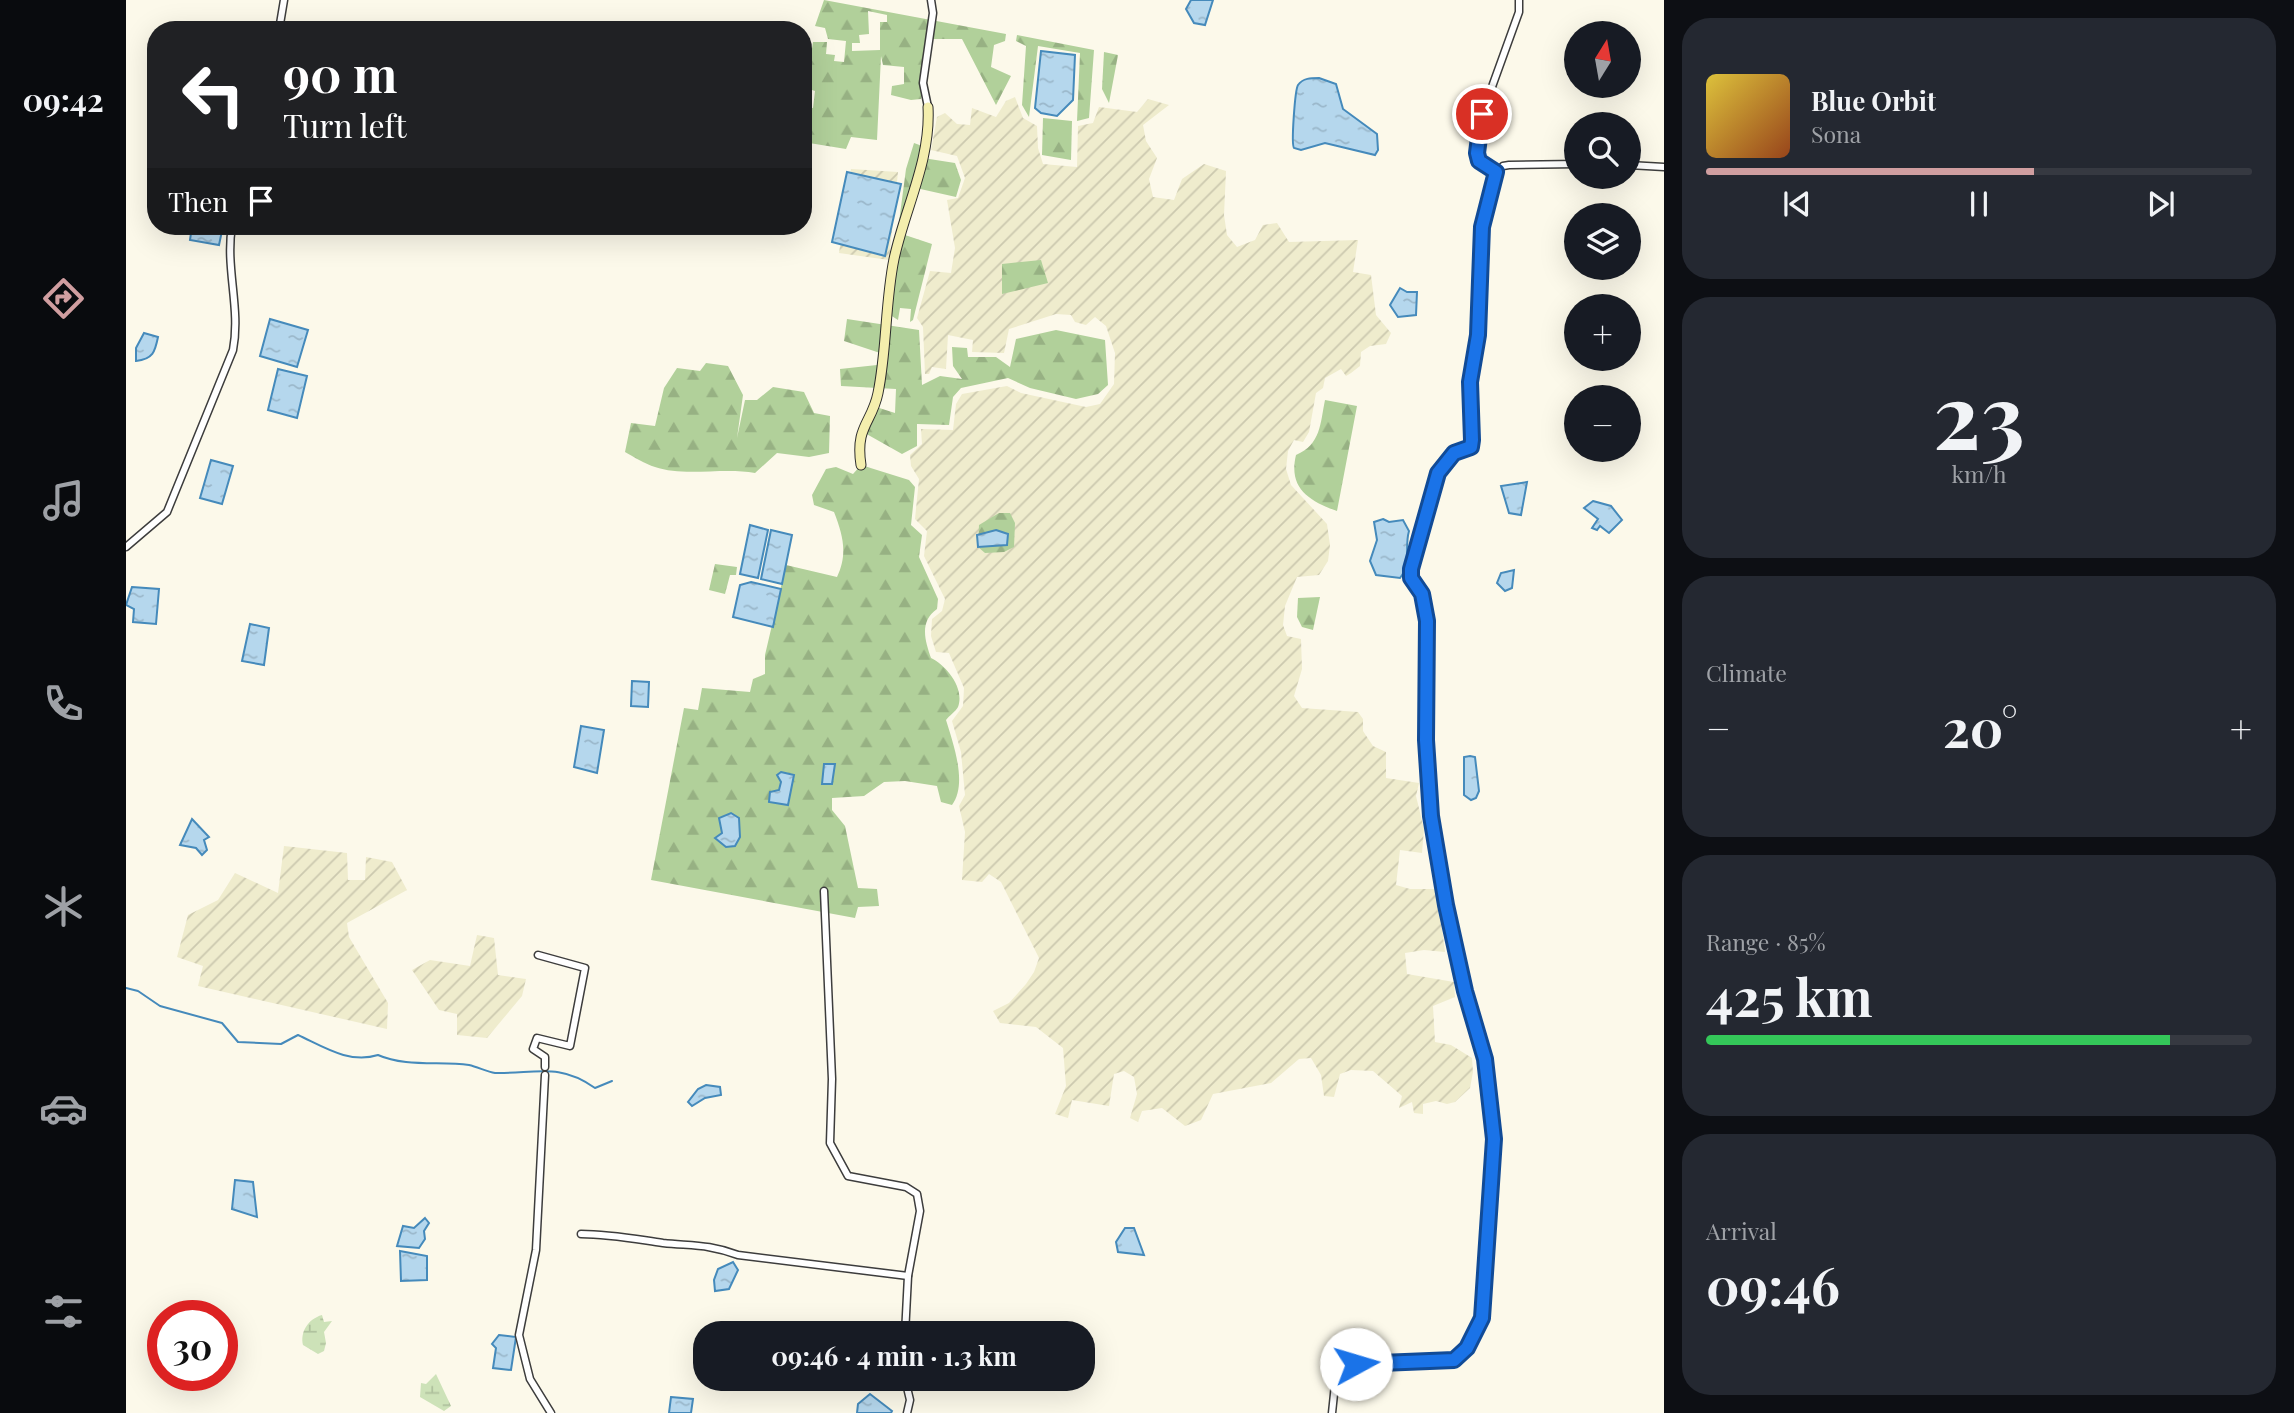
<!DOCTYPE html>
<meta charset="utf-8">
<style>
:root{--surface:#171b24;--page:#242831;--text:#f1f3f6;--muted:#9ea1a6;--line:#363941;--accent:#d09ea0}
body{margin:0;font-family:"Playfair Display",serif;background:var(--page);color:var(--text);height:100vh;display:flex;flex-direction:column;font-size:26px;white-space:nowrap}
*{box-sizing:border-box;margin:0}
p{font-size:23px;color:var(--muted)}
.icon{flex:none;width:38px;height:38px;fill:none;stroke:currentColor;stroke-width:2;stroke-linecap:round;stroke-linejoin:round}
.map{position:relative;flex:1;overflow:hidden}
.drawer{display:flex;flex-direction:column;gap:18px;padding:18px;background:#0d0f14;width:630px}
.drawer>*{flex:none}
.hud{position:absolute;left:21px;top:21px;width:665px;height:214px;border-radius:28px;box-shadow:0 7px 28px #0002;background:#202124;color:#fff;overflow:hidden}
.needle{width:46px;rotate:11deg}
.controls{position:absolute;left:1438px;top:21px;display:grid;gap:14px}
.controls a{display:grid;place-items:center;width:77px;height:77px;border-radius:50%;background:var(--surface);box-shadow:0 7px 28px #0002;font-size:35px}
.speed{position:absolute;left:21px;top:1300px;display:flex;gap:14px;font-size:35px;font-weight:700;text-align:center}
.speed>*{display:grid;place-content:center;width:91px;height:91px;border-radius:50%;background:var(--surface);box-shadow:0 7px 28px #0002;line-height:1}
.speed .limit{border:10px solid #d22;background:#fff;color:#111}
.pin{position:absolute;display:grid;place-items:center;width:60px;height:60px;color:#fff;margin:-30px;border:4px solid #fff;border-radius:50%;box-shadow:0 2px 7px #0007}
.me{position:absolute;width:77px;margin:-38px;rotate:84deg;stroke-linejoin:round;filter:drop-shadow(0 0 5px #0008)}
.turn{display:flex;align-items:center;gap:24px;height:147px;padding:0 21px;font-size:32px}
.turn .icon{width:91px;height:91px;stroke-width:2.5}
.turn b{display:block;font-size:49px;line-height:60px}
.then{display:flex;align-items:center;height:66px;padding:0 21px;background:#0003;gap:14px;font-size:26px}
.big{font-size:52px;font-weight:700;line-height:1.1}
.drawer .widget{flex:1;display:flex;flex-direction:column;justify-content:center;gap:10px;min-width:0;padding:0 24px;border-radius:28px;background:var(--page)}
.drawer .dial{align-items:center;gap:0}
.dial b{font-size:91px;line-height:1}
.song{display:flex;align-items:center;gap:21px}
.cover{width:84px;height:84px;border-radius:10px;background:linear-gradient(135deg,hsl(50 70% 55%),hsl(20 70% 35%))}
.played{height:7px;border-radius:4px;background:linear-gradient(90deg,var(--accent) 60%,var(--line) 60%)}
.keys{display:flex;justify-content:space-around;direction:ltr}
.heat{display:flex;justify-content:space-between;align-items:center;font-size:38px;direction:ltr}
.charge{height:10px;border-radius:5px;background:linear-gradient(90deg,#34c759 85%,var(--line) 0)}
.trip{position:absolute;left:567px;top:1321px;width:402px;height:70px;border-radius:28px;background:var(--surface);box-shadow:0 7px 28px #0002;font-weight:700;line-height:70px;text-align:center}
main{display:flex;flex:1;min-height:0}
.menu{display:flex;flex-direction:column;width:126px;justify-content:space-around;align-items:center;background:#090b0e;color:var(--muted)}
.menu .icon{width:49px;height:49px}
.menu .current{color:var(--accent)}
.menu b{font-size:32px;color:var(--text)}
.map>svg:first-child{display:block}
.farmland{fill:url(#farmland-furrows)}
.forest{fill:url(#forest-firs);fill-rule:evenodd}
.wetland{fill:url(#wetland-marsh)}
.water{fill:url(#water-ripples);stroke:#458abb;stroke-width:2}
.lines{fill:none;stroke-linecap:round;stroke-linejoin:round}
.stream{stroke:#458abb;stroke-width:2}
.street-casing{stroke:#3d3d3d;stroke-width:9}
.secondary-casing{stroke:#2c2c2c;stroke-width:11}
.street{stroke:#fff;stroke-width:6}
.secondary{stroke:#f4eead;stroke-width:9}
.route-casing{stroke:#114b97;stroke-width:18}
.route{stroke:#1a73e8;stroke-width:12}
</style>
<main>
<nav class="menu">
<b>09:42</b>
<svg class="icon current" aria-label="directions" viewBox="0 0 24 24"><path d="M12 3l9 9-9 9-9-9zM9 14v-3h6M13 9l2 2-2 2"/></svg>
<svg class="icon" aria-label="music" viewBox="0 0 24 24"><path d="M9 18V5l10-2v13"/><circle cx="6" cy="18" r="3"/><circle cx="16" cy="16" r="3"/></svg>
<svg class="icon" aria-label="phone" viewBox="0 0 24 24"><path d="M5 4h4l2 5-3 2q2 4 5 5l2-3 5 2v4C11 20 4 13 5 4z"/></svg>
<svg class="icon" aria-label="climate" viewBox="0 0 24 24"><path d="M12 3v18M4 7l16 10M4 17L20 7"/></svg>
<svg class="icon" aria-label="car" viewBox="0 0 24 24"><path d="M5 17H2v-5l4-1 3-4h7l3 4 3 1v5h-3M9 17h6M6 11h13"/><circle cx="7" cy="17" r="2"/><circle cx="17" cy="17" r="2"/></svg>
<svg class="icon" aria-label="filters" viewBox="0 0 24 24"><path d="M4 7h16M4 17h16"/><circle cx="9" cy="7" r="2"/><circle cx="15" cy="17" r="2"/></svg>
</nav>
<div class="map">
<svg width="1538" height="1413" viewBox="0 0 1538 1413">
<defs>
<pattern id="farmland-furrows" width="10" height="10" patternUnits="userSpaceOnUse" patternTransform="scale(1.75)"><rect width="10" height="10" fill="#efeccd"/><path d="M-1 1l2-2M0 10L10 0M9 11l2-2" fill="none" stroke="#ccc9af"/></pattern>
<pattern id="forest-firs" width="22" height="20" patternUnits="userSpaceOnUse" patternTransform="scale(1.75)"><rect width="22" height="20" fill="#b1d09a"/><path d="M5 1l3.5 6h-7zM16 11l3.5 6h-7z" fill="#97b183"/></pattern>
<pattern id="wetland-marsh" width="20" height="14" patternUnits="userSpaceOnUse" patternTransform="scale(1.75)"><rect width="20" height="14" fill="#cde2b8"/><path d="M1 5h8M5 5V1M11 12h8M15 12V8" fill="none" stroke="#afc19d"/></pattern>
<pattern id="water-ripples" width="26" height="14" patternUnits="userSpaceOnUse" patternTransform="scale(1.75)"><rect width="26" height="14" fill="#b5d7ed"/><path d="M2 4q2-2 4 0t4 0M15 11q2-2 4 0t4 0" fill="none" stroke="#9ab7ca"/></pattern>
</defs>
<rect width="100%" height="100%" fill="#fcf9ea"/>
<g class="farmland">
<path d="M889,97L897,118L911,126L912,148L917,164L951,167L952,126L967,123L973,107L1011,112L1022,99L1043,105L1017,125L1020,141L1031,158L1023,179L1027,197L1048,200L1056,179L1078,164L1100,171L1098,215L1101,235L1111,247L1129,240L1137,225L1151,223L1163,242L1232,240L1227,272L1245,275L1250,315L1265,333L1260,344L1244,346L1235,352L1234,366L1225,373L1220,376L1215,369L1199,378L1197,388L1190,393L1183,432L1177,442L1168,440L1162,451L1160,469L1165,485L1201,524L1204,545L1202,561L1193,575L1171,577L1159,606L1157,625L1161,636L1175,639L1176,669L1168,696L1176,708L1232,712L1237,719V731L1247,746L1260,752V778L1293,783L1290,796L1298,829L1296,853L1274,850L1270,885L1284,889H1311L1319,952L1298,950L1279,953L1281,974L1328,982L1329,997L1307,1006L1309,1042L1325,1045L1346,1058L1347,1072L1344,1088L1329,1102L1321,1104L1310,1101L1297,1104V1114L1288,1113L1286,1102L1273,1108L1276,1096L1247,1071L1225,1070L1214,1074L1208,1097L1198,1096L1195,1075L1185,1058L1173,1059L1145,1083L1087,1094L1075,1120L1059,1126L1036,1108L1016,1111L1012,1122L1004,1118L1011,1094L1008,1077L998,1071L988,1074L983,1106L946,1100L942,1118L929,1114L940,1086L937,1048L910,1027L874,1023L867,1011L883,1003L900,984L908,972L913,958L875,882L863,874L856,882L836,880L839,832L833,806L839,795L835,752L826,721L837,706L838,688L823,653L810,652L805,636L806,619L816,611L819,599L798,556L801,531L789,519L793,479L785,466L784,455L796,444L795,429L827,430L830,404L836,394L881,386L895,393L960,407L974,404L988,384L989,353L980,326L969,317L960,325L949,322L945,315L930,314L883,329L878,353L846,352L847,340L822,335L820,369L806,367L803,374H799L797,327L791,318L804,271L825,273L829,248L821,200L832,198L839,178L831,156L805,150L811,117L819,113L831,124L844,125L846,108L870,117L880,101Z"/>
<path d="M725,169L772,172L763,260L713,253Z"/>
<path d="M158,846L221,853L222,880H239L240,857L266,862L281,890L221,923L223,937L262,1003L261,1029L72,986L77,966L51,957L62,915L92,900L109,873L152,893Z"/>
<path d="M351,935L368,938L372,975L400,979L396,996L361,1038L331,1035V1014L313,1010L286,970L304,960L344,966Z"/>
</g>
<g class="forest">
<path d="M698,0L880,34L879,41L868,45L865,67L885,76L870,105L836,39H804L795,99L785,100L765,95L766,86L778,84V67L757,65L755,56L751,140L725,137L720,149L677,142V107L687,108L689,91L680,88L687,42H701L700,54L709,55L708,61L718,62L720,41L702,39L699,28L689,26ZM742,11L761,15V22H754V50L726,51V43H734L733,35L743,34Z"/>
<path d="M891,35L968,50L963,118L951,121L954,53L912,46L903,117L896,105L900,46L890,41Z"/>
<path d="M978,52L992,55L983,103L976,89Z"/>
<path d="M917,118L946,121L945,160L916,155Z"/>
<path d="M788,143L799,147L797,158L829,163L835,180L830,197L790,188L776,234L806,244L787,320L784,322L785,309L774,308L772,320L761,313L780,169Z"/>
<path d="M915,260L922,283L876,294V264Z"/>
<path d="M721,319L793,330L796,385L814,376L836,379L827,366L826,347L841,348L842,357H870L884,367L890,339L930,330L979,340L982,385L972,394L950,399L904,388L882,378L835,388L827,397L823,425L791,424V446L776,454L737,432L747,406L769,413L770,389L715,386L714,369L751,365L754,353L718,341Z"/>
<path d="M580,363L602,366L617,395L611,438L619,400H631L647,387L678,392L688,413L704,416L703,453L683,457L651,453L629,473C598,467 558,477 529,467C519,464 508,457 499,452L505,423L529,426L538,388L551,368L574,371Z"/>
<path d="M1199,400L1231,406L1211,511C1183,501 1162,488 1170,455C1195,444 1194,424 1199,400Z"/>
<path d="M735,465L783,480L789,487L785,525L796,535L793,557L812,599L811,609C793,622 799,640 805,658C820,665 839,688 832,707C830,711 823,716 820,720C827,743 842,784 826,805L815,802L811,786L779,781L758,782L738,796L706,798V810L719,826L732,888L751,889L753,906L732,907L729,918L525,880L558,708L572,710L576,688L624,692L627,679L639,674V655L660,565L711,577C722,554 717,535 708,512L688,505L686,495L700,469L710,467L727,474Z"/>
<path d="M873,513H884L889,523L888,547L878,552L859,553L852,547L853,525Z"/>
<path d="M589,564L611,567L610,575H604L599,594L583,590Z"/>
<path d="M1194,597L1187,630L1176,627L1171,617L1172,598Z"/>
</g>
<g class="wetland">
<path d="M196,1315L198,1322L206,1321L198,1332L200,1343L198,1351L192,1354L177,1345C174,1332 182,1319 196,1315Z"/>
<path d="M310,1374L325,1406L318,1411L294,1397L295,1383L300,1384Z"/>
</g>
<g class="water">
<path d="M1065,0H1087L1079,25L1068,23L1060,9Z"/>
<path d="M915,51L949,55L947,100L931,116L915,113L909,108Z"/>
<path d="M1193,78L1210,84L1217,109L1251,134L1252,150L1249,155L1199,143L1175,150L1168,148C1165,144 1169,90 1172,85C1177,78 1185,78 1193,78Z"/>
<path d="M721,172L775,184L759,256L706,242Z"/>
<path d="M66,226H97L93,245L64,240Z"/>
<path d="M1274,288L1281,292H1291L1290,315L1272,317L1264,305Z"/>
<path d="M144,319L182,330L171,367L134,356Z"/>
<path d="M18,333L32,337C29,352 27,359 10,361V348Z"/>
<path d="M152,369L181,376L171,418L142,410Z"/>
<path d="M85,460L107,466L96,504L74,498Z"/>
<path d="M1401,482L1395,515L1383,513L1375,486Z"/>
<path d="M1467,501L1485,506L1496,520L1483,533L1474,526L1471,530L1466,528L1472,519L1458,508Z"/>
<path d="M1257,519L1263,522L1277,520L1283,531C1278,548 1286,563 1274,578L1250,575L1244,561L1251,540L1248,522Z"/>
<path d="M624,525L642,530L632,578L614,574Z"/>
<path d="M645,530L666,535L656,584L635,579Z"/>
<path d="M870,530L882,534L881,545L852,547L851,535Z"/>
<path d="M1388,570L1386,588L1379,591L1371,583L1375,573Z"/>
<path d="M625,582L655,589L647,627L607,617L614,585Z"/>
<path d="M6,587L33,589L30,624L7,622L8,609L0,605Z"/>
<path d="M124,624L143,628L138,665L116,661Z"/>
<path d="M506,681L523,682L522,707L505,706Z"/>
<path d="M455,726L478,730L471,773L448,767Z"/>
<path d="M1344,756L1349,757L1353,791L1350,798L1345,800L1338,795V757Z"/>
<path d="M698,764H709L706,784H696Z"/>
<path d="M655,772L668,775L662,805L643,802L644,792L653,790L655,782L651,775Z"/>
<path d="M605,813L613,818L614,837L609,846L600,847L589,838L596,833L593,818Z"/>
<path d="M66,819L83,837L78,840L81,850L76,855L70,848L54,845Z"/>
<path d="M580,1085L594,1087L595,1095L579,1098L566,1106L562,1102L572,1089Z"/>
<path d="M109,1180L127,1182L131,1217L106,1209Z"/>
<path d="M299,1218L303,1223L298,1231L299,1239L293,1248L271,1246L277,1226L288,1228Z"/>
<path d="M999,1228H1008L1018,1255L992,1252L990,1242Z"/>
<path d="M274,1251L301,1256V1280L275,1281Z"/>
<path d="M607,1262L612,1270L603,1289L589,1291L588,1280L592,1269Z"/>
<path d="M373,1335L390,1337L385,1370L367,1368L370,1348L366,1344Z"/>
<path d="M744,1394L766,1411L765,1413H731L732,1404Z"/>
<path d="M545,1397L567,1399L565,1413H543Z"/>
</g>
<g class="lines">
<path class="stream" d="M0,988L12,991L34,1006L96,1023L112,1042L155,1044L172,1035C198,1047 223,1064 252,1055C279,1067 314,1061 343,1065C352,1067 361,1072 369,1073C408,1074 433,1062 469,1088L486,1081"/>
<g class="street-casing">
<g id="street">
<path d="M153,30L158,0"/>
<path d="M802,107L797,83L807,13L805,0"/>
<path d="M1503,165L1538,167"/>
<path d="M1369,172L1353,161L1354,120L1393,12V0"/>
<path d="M0,547L41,512L107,350C115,308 99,268 106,226"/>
<path d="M698,891L706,1079L704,1143L722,1176L780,1187L791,1194L794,1211L782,1276L779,1334"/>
<path d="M412,955L459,968L444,1046L411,1038L407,1049L419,1057V1067"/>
<path d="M419,1075L410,1250L393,1335L404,1379L425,1413"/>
<path d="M455,1234C483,1234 509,1239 537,1243C566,1246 583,1244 612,1255L782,1276"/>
<path d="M779,1379L784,1400L781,1413"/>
<path d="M1206,1413L1210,1375C1238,1351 1293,1360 1328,1360L1341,1348L1356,1318L1368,1139L1359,1059L1339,991L1320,905L1305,816L1300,740L1301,621L1296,594L1285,578V569L1312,473L1328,453L1345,447L1347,440L1344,382L1354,310L1356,227L1366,178L1377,166L1383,165L1451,164"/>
</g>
</g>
<g class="secondary-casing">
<path id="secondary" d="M735,465C729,426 746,423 752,393C761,349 759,303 768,259C779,208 805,160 802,107"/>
</g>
<use href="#street" class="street"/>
<use href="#secondary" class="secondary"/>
</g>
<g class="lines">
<g class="route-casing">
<path id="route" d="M1230,1364L1328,1360L1341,1348L1356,1318L1368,1139L1359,1059L1339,991L1320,905L1305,816L1300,740L1301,621L1296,594L1285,578V569L1312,473L1328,453L1345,447L1346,440L1344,382L1352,335L1356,227L1370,172L1353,161L1351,153L1356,114"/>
</g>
<use href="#route" class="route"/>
</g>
</svg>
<div class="controls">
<a><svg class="needle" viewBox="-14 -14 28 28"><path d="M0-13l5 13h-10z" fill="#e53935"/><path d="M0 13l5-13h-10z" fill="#9ea1a6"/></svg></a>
<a><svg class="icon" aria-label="search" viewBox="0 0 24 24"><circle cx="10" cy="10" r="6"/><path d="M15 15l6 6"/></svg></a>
<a><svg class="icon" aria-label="layers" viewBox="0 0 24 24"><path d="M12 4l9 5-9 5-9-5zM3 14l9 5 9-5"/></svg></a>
<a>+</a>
<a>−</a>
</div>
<div class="speed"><div class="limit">30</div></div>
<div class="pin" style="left:1356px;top:114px;background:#d93025"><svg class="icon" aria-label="arrive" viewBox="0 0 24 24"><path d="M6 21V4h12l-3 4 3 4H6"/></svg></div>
<svg class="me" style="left:1230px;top:1364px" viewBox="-20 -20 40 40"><circle r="19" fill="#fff"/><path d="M0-13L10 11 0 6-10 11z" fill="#1a73e8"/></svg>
<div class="trip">09:46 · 4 min · 1.3 km</div>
<div class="hud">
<div class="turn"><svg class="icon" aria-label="left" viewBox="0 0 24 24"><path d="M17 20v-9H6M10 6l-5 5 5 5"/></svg><div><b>90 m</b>Turn left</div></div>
<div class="then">Then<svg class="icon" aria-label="arrive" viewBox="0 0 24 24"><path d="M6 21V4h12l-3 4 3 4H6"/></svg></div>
</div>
</div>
<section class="drawer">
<div class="widget">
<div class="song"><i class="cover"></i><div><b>Blue Orbit</b><p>Sona</p></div></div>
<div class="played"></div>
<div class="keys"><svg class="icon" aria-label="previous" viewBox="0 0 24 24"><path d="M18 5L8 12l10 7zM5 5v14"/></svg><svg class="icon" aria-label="pause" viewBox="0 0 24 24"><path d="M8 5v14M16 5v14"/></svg><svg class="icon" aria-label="next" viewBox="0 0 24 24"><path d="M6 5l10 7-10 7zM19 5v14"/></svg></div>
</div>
<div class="widget dial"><b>23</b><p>km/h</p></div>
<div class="widget"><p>Climate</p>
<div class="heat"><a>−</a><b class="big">20°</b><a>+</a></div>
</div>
<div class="widget"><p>Range · 85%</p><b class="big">425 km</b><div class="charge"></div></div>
<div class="widget"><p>Arrival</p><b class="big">09:46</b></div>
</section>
</main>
